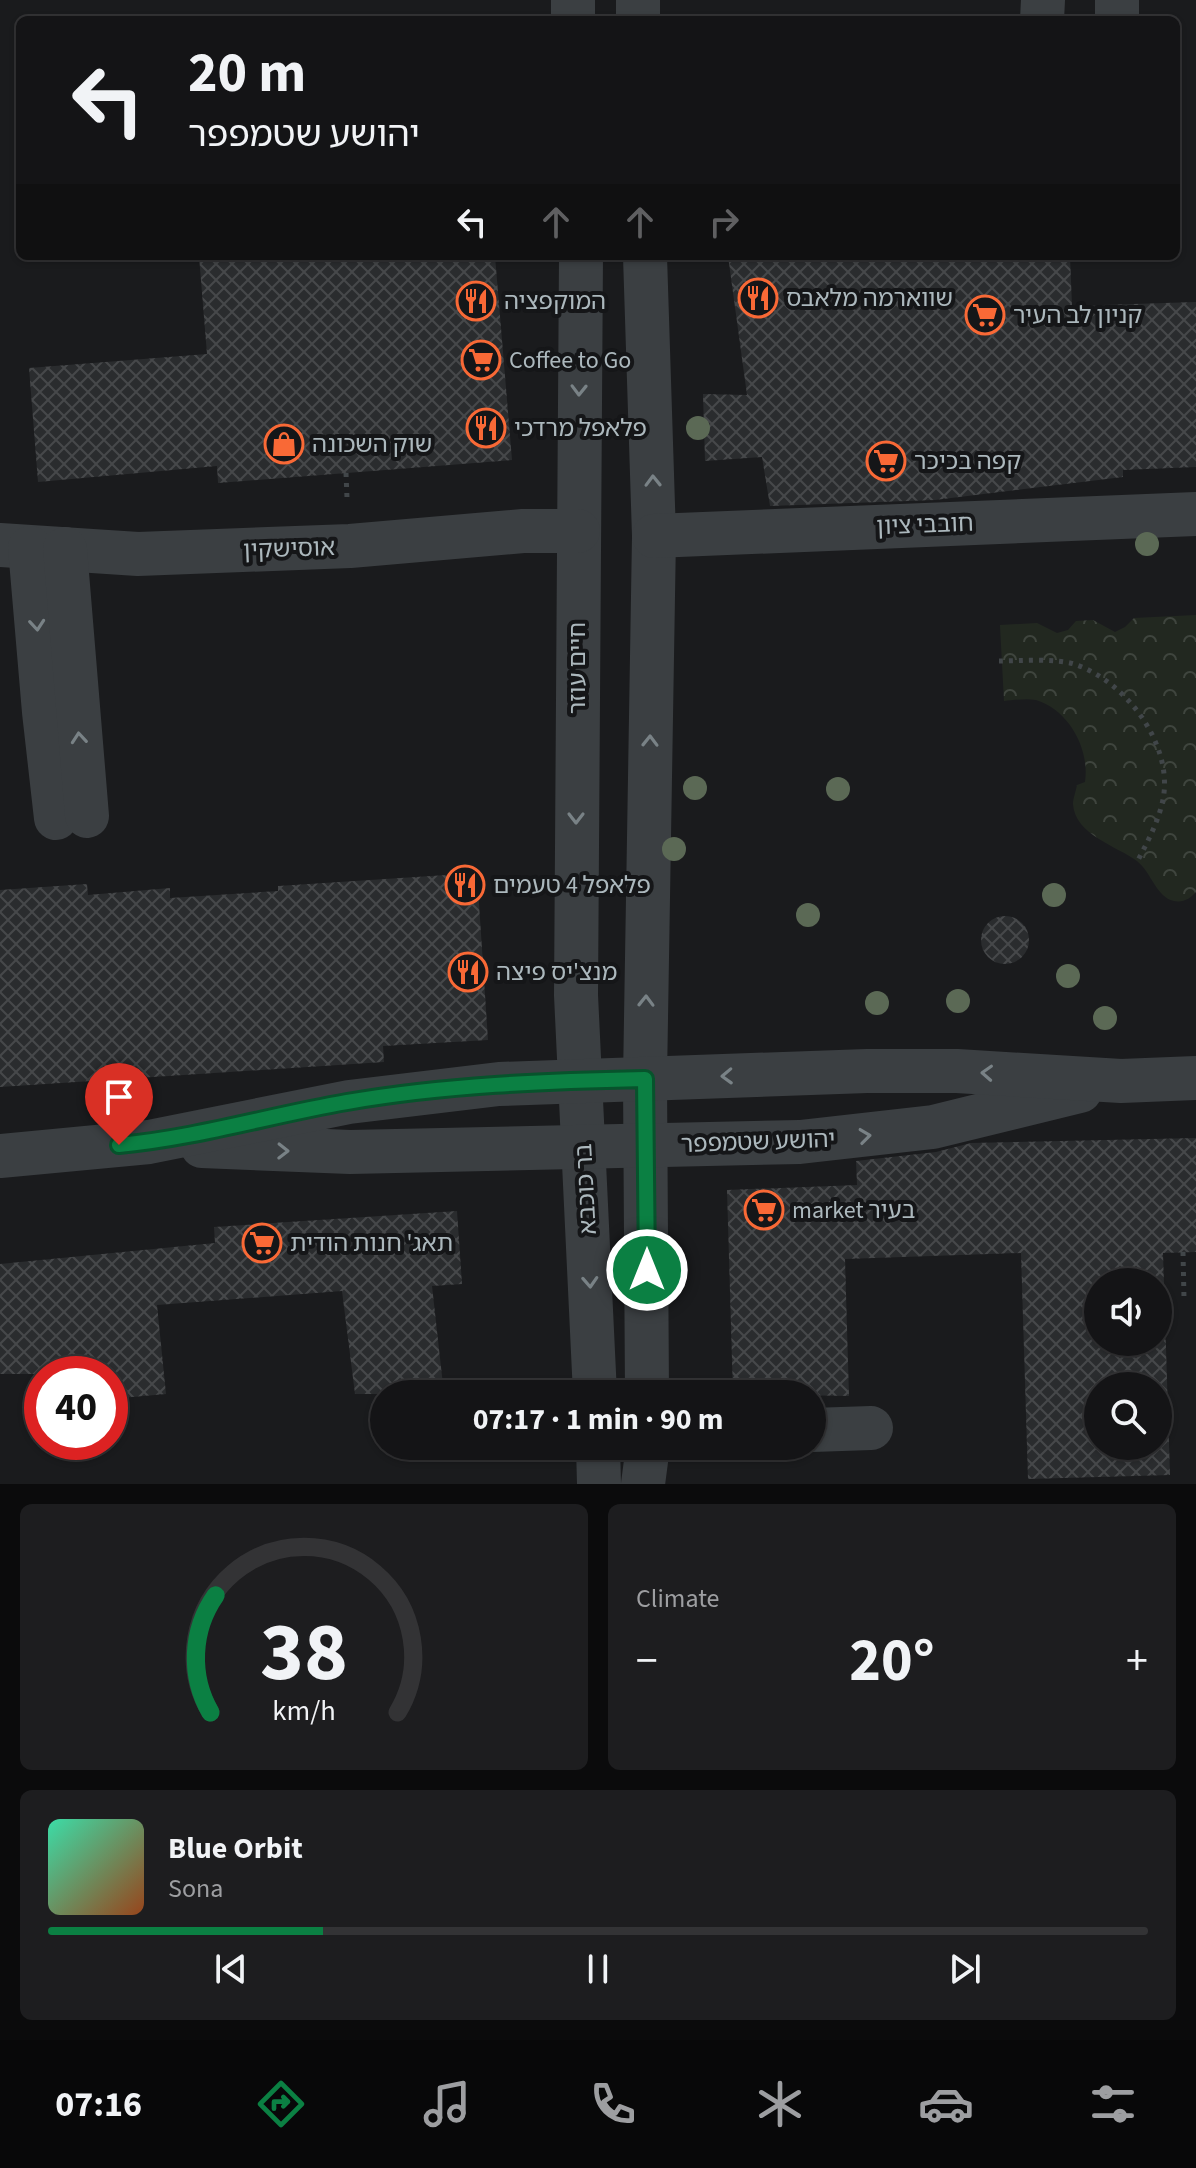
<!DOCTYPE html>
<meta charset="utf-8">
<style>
:root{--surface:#141416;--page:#1d1d1f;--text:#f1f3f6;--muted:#9d9ea1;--line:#333335;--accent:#0b8043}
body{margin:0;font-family:"Source Sans 3","Noto Sans Hebrew",sans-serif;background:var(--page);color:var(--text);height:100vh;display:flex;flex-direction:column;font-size:30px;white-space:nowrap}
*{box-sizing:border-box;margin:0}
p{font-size:26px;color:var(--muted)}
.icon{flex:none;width:44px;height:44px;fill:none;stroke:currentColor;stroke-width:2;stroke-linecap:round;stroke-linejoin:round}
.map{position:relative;height:1484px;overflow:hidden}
.details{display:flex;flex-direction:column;gap:20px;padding:20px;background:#0b0b0c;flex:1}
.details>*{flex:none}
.hud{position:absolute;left:16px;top:16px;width:1164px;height:244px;border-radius:12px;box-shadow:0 2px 6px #0004,0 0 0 2px var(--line);background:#141416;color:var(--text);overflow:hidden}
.fabs{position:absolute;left:1084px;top:1268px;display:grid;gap:16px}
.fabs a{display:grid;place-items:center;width:88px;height:88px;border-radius:50%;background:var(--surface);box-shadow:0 2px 6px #0004,0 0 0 2px var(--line);font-size:40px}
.speed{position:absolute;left:24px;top:1356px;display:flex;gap:16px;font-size:40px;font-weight:700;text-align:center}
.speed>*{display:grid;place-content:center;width:104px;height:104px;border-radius:50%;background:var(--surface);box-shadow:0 2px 6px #0004,0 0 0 2px var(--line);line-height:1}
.speed .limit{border:12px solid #d22;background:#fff;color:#111}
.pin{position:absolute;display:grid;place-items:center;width:68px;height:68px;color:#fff;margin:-82px -34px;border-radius:50% 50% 50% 0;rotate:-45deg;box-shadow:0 0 8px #0007}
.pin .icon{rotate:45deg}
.me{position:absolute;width:88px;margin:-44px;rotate:0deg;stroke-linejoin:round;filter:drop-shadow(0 0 6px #0008)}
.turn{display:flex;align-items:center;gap:28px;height:168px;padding:0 40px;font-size:36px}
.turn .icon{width:104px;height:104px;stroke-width:2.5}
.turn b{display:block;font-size:56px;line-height:68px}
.lanes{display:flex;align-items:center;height:76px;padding:0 40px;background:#0003;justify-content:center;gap:40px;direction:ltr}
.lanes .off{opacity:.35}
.big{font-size:60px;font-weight:700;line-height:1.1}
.details .card{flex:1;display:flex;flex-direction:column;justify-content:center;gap:12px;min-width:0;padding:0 28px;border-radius:12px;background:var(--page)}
.details .dial{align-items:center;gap:0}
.dial svg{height:208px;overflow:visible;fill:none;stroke:var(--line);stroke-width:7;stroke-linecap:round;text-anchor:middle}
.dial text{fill:var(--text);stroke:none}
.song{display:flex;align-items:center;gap:24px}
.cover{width:96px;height:96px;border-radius:12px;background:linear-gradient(135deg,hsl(160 70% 55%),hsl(20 70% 35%))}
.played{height:8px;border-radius:4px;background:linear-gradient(90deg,var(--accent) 25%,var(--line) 25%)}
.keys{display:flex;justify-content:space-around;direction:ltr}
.heat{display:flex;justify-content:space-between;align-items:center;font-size:44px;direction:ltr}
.details .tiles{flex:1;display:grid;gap:20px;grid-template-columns:1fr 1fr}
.card:last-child{grid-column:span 2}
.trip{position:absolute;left:370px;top:1380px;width:456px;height:80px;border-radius:40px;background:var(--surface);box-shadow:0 2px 6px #0004,0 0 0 2px var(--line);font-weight:700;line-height:80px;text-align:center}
.tabs{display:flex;height:128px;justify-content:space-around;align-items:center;background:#080809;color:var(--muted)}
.tabs .icon{width:56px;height:56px}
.tabs .selected{color:var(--accent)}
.tabs b{font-size:36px;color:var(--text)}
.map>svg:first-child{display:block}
.park{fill:url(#park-crowns)}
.building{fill:url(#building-cross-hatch);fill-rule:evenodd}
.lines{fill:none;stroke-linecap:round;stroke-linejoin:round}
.path{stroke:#414649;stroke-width:5;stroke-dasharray:4 6;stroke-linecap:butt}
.minor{stroke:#3b3f42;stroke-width:44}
.tree{fill:#5b6955}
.oneway{stroke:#798286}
.route-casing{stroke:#07532c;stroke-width:20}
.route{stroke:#0b8043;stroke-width:14}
.labels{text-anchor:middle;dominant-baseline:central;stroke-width:8;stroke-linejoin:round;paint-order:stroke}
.poi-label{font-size:24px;fill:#acb8bd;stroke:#151618;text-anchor:start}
.street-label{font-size:24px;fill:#acb8bd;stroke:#151618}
</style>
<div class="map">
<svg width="1196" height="1484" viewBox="0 0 1196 1484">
<defs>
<pattern id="park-crowns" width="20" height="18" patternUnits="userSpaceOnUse" patternTransform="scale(2)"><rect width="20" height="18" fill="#222820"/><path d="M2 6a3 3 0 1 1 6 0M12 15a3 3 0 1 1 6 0" fill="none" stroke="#3f453e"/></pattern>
<pattern id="building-cross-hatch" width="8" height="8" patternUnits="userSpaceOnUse" patternTransform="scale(2)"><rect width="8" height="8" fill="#2a2c2e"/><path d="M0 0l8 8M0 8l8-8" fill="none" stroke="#46484a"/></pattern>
</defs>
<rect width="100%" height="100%" fill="#1a1b1d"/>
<path class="park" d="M1196,615V892C1191,898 1183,903 1174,901C1156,897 1152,873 1137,861C1117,846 1075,835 1073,804C1073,799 1076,791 1077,785L1085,782C1090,749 1069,710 1036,700C1027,698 1014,700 1004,701L1000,625L1037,623L1057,633L1068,630L1076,621L1093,620L1115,632L1125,627L1134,618Z"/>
<g class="building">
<path d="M199,256H495L512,460L218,483L217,466L38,482L29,368L207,354Z"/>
<path d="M728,256H1070L1072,306L1196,302V467L1123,470V477L935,500L770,506L762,457L705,461L703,394L747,395Z"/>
<path d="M477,873L488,1040L383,1046L384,1062L0,1087V890L87,884L88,895L170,888V898L278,891V886Z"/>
<circle cx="1005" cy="940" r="24"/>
<path d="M1196,1138V1252L1163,1253L1170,1475L1028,1479L1021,1253L845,1259L849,1396L733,1394L727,1190L857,1185L856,1161L936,1152L971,1143ZM1098,1282H1158V1342H1098ZM1098,1386H1158V1446H1098Z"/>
<path d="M457,1211L462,1284L432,1286L444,1394H355L342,1291L157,1305L166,1394L110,1399V1374H0V1264L215,1243L214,1227Z"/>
</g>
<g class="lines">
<g class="path">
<path d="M346,473L347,498"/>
<path d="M999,661C1020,661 1055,658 1074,664C1123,680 1170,739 1164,793C1161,817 1148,841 1137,862"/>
<path d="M1183,1252L1184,1298"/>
</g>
<g class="minor">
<path d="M573,0V20"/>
<path d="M1117,0V20"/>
<path d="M638,20V0"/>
<path d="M1042,20L1043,0"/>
<path d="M581,256L576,995L595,1394"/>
<path d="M645,256L654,536L645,1079L647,1394"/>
<path d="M654,536L1196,514"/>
<path d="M0,545L138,554L350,546L523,531H578"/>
<path d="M30,548L44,712L56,818"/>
<path d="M65,549L87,816"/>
<path d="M202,1146L350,1152L800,1142L933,1127L1080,1091"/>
<path d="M0,1156L149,1142L349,1102L499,1084L867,1071H957L1121,1081L1196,1078"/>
<path d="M812,1430L871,1428"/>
<path d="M598,1446L599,1484"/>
<path d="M643,1484L648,1446"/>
</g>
</g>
<g class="tree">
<circle cx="698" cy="428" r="12"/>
<circle cx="1147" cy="544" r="12"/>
<circle cx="695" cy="788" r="12"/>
<circle cx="838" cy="789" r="12"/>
<circle cx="674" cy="849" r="12"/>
<circle cx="1054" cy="895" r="12"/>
<circle cx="808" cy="915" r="12"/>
<circle cx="1068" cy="976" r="12"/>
<circle cx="958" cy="1001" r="12"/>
<circle cx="877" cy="1003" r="12"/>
<circle cx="1105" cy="1018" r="12"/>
</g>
<defs><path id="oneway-chevron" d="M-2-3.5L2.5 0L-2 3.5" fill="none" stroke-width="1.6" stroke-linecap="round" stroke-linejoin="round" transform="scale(2)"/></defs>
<g class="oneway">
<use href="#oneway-chevron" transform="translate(579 390) rotate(91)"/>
<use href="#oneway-chevron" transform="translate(653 481) rotate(-91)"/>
<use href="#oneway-chevron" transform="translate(37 625) rotate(85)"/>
<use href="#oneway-chevron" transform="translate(79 738) rotate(-95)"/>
<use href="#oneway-chevron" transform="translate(650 741) rotate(-89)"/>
<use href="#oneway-chevron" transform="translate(576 818) rotate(90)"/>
<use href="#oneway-chevron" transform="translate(646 1001) rotate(-89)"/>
<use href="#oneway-chevron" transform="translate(987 1073) rotate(-177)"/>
<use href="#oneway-chevron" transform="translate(727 1076) rotate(178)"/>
<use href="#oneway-chevron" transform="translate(865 1136) rotate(-7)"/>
<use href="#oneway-chevron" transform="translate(283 1151) rotate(1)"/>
<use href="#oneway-chevron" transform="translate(590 1282) rotate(87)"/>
</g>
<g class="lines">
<g class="route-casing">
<path id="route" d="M119,1145C196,1138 271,1115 347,1102C445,1085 545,1081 645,1079L647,1270"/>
</g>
<use href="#route" class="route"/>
</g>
<defs>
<g id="restaurant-ring" transform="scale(2)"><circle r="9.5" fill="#151618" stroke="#f96936" stroke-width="1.5"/><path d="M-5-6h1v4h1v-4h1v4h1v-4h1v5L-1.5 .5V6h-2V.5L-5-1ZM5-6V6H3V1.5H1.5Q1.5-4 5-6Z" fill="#f96936"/></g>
<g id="supermarket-ring" transform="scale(2)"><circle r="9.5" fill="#151618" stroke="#f96936" stroke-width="1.5"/><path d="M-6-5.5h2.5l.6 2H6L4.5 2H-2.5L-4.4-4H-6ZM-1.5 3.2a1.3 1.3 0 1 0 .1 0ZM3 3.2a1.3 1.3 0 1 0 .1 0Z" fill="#f96936"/></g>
<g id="shop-ring" transform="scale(2)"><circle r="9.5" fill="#151618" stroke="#f96936" stroke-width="1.5"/><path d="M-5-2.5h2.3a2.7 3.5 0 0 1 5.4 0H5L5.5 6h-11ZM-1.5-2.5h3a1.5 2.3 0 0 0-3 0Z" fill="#f96936"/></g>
</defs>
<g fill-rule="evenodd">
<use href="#restaurant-ring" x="758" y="298"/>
<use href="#restaurant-ring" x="476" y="301"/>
<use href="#supermarket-ring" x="985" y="315"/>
<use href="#supermarket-ring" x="481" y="360"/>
<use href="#restaurant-ring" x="486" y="428"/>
<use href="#shop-ring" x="284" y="444"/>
<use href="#supermarket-ring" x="886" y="461"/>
<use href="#restaurant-ring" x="465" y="885"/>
<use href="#restaurant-ring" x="468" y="972"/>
<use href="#supermarket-ring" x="764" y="1210"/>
<use href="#supermarket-ring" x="262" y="1243"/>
</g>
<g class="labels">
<g class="poi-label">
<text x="786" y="298">שווארמה מלאבס</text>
<text x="504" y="301">המוקפציה</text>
<text x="1013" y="315">קניון לב העיר</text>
<text x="509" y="360">Coffee to Go</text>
<text x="514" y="428">פלאפל מרדכי</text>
<text x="312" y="444">שוק השכונה</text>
<text x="914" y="461">קפה בכיכר</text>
<text x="493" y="885">פלאפל 4 טעמים</text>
<text x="496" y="972">מנצ'יס פיצה</text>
<text x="792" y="1210">market בעיר</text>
<text x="290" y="1243">תאג' חנות הודית</text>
</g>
<g class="street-label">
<text transform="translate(925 525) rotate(-2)">חובבי ציון</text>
<text transform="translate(289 549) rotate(-2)">אוסישקין</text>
<text transform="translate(577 668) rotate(-90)">חיים עוזר</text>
<text transform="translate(758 1142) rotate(-2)">יהושע שטמפפר</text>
<text transform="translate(586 1189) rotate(-93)">בר כוכבא</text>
</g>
</g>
</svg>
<div class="fabs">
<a><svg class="icon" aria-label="sound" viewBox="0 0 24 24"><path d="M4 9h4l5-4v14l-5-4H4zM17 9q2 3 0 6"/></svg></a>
<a><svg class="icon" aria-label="search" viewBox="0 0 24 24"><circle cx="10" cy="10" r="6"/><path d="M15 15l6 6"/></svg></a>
</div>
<div class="speed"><div class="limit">40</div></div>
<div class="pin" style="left:119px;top:1145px;background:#d93025"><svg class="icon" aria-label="arrive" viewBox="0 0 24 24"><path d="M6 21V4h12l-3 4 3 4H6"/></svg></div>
<svg class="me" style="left:647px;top:1270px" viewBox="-20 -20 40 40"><circle r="17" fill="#0b8043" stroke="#fff" stroke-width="3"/><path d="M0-11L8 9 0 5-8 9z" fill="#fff"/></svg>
<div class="trip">07:17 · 1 min · 90 m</div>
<div class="hud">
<div class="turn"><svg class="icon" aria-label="left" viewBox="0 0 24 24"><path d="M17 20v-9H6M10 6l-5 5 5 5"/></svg><div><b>20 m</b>יהושע שטמפפר</div></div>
<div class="lanes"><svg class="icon" aria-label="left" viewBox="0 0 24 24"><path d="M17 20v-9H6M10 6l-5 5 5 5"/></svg><svg class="icon off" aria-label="ahead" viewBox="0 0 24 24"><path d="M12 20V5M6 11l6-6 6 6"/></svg><svg class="icon off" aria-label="ahead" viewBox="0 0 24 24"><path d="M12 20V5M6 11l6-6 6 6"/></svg><svg class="icon off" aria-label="right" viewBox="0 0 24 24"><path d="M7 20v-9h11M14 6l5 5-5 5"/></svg></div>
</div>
</div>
<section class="details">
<div class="tiles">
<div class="card dial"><svg viewBox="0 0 100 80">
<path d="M14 69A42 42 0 1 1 86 69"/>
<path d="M14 69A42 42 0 0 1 16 24" stroke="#0b8043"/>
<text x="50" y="56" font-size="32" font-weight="700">38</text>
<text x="50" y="72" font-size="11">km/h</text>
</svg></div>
<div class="card"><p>Climate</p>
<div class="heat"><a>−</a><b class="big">20°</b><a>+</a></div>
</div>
<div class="card">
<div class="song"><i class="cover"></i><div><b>Blue Orbit</b><p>Sona</p></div></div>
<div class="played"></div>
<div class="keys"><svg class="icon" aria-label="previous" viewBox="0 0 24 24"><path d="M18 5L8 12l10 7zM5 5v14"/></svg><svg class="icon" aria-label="pause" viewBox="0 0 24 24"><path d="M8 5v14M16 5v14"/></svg><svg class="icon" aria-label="next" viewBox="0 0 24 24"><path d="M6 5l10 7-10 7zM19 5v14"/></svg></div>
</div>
</div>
</section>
<nav class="tabs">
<b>07:16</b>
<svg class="icon selected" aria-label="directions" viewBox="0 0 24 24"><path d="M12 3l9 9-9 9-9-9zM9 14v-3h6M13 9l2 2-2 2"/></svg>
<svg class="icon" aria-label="music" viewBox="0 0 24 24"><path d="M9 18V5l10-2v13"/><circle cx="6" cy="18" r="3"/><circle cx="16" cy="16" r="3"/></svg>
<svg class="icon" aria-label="phone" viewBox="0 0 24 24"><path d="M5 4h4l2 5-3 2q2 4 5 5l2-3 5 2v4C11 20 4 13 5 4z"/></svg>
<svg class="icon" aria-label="climate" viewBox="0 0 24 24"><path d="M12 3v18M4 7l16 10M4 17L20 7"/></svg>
<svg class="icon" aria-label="car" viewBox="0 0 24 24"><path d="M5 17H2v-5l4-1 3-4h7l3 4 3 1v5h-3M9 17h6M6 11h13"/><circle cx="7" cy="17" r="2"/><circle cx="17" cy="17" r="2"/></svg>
<svg class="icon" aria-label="filters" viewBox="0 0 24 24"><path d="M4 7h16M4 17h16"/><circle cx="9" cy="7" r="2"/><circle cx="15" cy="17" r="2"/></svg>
</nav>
